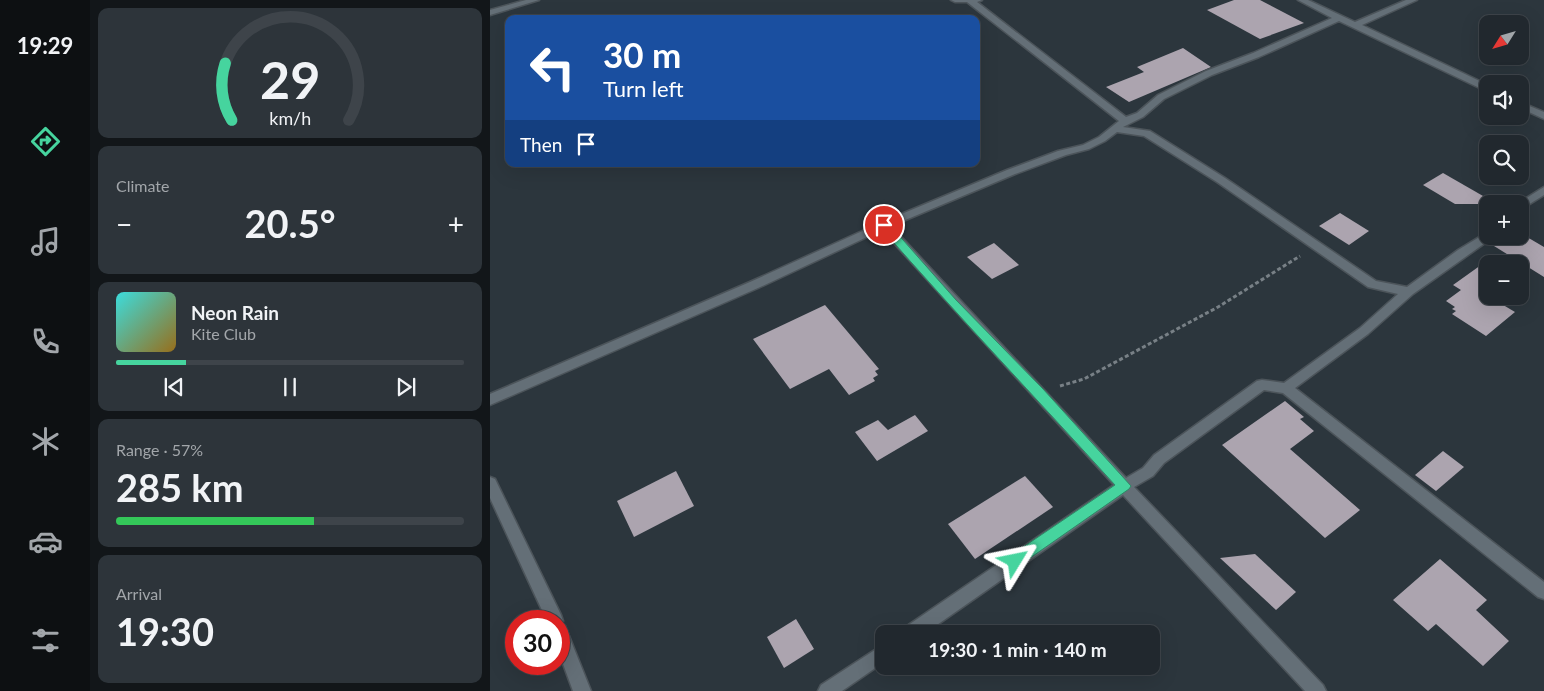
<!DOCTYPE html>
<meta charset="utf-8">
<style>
:root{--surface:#21282e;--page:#2d343a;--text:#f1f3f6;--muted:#a2a6aa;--line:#3e444a;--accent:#46d49e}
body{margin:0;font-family:Lato,sans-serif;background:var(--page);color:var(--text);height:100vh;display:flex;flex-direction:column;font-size:19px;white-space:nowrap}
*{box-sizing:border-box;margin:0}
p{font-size:16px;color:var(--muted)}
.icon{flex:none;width:28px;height:28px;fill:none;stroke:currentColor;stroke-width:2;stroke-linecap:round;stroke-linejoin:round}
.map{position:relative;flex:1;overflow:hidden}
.drawer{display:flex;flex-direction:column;gap:8px;padding:8px;background:#121619;width:400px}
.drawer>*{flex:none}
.top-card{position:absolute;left:15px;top:15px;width:475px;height:152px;border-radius:10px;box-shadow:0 5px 20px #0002,0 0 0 1px var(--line);background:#1a4fa0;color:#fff;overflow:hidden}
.needle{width:32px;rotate:233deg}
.controls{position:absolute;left:989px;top:15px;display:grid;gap:10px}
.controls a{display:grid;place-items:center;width:50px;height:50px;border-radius:10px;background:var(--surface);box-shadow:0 5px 20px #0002,0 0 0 1px var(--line);font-size:25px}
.speed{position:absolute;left:15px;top:610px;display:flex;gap:10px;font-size:25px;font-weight:700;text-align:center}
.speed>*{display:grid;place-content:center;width:65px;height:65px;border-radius:50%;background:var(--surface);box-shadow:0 5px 20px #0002,0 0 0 1px var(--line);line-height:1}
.speed .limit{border:8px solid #d22;background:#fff;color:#111}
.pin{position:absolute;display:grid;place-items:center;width:42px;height:42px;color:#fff;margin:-21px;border:2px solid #fff;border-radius:50%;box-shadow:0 1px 5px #0007}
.me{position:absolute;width:55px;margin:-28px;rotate:55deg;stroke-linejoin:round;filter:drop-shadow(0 0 4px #0008)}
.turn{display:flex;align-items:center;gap:18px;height:105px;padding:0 15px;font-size:22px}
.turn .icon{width:65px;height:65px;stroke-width:2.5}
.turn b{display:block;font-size:35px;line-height:42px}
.then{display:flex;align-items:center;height:48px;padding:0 15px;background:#0003;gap:10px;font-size:19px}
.big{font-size:38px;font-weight:700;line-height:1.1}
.drawer .widget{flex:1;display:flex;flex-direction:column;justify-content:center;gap:8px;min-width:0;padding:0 18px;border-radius:10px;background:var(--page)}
.drawer .dial{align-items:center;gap:0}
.dial svg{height:130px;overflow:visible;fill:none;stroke:var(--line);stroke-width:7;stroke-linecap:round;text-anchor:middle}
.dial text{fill:var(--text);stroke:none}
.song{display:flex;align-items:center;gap:15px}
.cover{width:60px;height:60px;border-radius:8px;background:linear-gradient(135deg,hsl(180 70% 55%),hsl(40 70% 35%))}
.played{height:5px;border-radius:2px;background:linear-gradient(90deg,var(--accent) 20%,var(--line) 20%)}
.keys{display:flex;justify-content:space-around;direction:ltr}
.heat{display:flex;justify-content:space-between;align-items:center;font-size:28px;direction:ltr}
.charge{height:8px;border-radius:4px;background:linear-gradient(90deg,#34c759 57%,var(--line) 0)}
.trip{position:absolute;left:385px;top:625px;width:285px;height:50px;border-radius:10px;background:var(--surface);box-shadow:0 5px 20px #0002,0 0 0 1px var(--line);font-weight:700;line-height:50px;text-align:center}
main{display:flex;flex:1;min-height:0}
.menu{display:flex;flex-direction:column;width:90px;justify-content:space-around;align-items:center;background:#0d1012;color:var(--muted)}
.menu .icon{width:35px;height:35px}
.menu .active{color:var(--accent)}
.menu b{font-size:22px;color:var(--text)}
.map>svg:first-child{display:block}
.building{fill:#aca4af}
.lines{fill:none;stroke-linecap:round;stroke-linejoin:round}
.minor-casing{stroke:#4c545a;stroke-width:3}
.path{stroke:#788086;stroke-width:3;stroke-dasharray:4 2.5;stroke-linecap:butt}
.minor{fill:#646f77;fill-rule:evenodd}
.route{fill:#46d49e;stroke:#2e8a67}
</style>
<main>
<nav class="menu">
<b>19:29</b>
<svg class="icon active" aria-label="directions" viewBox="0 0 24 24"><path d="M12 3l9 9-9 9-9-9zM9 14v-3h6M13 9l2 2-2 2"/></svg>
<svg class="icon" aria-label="music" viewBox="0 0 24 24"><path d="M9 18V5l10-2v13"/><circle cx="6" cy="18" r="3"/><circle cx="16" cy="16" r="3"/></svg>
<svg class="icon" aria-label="phone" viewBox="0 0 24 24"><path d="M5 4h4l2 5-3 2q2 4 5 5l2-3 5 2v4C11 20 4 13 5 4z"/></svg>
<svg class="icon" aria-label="climate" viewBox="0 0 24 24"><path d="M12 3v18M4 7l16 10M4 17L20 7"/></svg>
<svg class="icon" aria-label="car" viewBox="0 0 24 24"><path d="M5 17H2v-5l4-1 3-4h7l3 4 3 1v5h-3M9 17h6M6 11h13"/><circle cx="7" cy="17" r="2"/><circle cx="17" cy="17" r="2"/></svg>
<svg class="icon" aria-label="filters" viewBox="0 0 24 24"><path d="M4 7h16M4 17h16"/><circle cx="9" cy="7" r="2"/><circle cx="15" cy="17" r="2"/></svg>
</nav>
<section class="drawer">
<div class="widget dial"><svg viewBox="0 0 100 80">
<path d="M14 69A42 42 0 1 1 86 69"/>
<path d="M14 69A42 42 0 0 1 10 34" stroke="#46d49e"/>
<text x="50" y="56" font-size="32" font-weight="700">29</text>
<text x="50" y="72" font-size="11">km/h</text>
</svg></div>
<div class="widget"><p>Climate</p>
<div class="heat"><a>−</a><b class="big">20.5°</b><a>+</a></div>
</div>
<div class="widget">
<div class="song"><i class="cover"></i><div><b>Neon Rain</b><p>Kite Club</p></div></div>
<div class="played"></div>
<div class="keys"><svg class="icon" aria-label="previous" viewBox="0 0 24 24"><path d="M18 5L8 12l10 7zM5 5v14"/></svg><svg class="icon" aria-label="pause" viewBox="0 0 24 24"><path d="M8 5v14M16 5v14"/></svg><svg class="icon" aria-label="next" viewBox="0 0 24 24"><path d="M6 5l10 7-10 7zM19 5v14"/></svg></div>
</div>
<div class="widget"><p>Range · 57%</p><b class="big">285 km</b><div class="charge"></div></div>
<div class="widget"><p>Arrival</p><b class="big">19:30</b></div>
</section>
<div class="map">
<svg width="1054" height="691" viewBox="0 0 1054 691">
<rect width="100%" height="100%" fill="#2c363d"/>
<g class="building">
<path d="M744,0H770L814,23L770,39L717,10Z"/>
<path d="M693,48L721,67L639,102L616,87L654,72L647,67Z"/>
<path d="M953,173L1007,204H965L933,185Z"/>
<path d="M850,213L879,231L859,245L829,226Z"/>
<path d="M1030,233L1054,247V277L1004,246L1020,236H1030Z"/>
<path d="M504,243L529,265L502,279L477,257Z"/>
<path d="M998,260V296L1025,312L996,336L962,314L966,311L962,309L965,307L956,301L971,290L963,285Z"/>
<path d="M335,305L389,369L385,371L388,375L383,378L385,381L359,395L339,369L300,389L263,339Z"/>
<path d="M795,401L814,417L810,419L824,431L800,449L870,510L835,538L732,445Z"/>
<path d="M425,415L438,431L387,461L365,432L388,420L398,430Z"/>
<path d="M953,451L974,467L946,491L925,475Z"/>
<path d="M186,471L204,506L144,537L127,501Z"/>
<path d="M535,476L563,507L485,559L458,524Z"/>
<path d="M765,554L806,592L786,610L730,558Z"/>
<path d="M950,559L997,600L986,610L1019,641L993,666L946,624L938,631L903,600Z"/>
<path d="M306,619L324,649L294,668L277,637Z"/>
</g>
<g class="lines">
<g class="minor-casing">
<g id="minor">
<path d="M36,0H49L0,15V10Z"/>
<path d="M461,0H492L487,2L636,117L647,113L668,95L716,71L763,53L842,18L808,0H818L865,22L916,0H927L872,25L998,85V92L849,21L769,57L722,75L674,99L653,117L633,127L660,131L735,178L886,281L917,287L968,250L996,233L998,236H1005L923,294L878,334L805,388L1054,582V599L1048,597L793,393L774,390L674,463L663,476L644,487L833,685L836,691H815L633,495L434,634H412L414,628L624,485L392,230L268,288L0,405V394L260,282L390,223L517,170L568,151L593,145L609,137L629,121L477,2H465ZM627,132L654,136L727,182L878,287L908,294L870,328L794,383L772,380L767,381L664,455L653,468L636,478L401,226L525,174L576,155L599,149L615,141Z"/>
<path d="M1030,102L1054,112V119L1030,108Z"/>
<path d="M1054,187V195L1030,210V204H1027Z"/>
<path d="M0,477L5,479L71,615L73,621L71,625L75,626L101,691H83L69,653V621H57L0,498Z"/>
<path d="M394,644V662L352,691H328L331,685Z"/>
</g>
</g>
<path class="path" d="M570,386L594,379L728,307L810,256"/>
<use href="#minor" class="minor"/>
</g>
<path class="route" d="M394,222L398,223L466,300L553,389L641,486L639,489L530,565L525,567L520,565L518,561L520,556L625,485C547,399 467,315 391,228V223Z"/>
</svg>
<div class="controls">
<a><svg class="needle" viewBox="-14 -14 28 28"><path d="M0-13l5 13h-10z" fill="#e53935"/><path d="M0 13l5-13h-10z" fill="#a2a6aa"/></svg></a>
<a><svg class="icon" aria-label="sound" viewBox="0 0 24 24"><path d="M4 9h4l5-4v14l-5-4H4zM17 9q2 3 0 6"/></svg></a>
<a><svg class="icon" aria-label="search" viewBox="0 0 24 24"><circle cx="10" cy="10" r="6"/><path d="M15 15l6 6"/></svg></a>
<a>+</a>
<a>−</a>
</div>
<div class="speed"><div class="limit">30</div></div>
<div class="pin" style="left:394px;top:225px;background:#d93025"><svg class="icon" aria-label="arrive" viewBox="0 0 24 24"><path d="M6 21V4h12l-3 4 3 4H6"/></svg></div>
<svg class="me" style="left:525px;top:561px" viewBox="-20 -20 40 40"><path d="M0-17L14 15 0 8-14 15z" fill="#46d49e" stroke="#fff" stroke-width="4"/></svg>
<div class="trip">19:30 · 1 min · 140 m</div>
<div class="top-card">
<div class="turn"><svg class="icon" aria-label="left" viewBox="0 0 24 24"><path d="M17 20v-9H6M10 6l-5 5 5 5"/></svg><div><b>30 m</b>Turn left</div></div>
<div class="then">Then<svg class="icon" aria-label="arrive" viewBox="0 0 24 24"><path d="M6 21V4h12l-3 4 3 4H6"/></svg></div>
</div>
</div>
</main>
